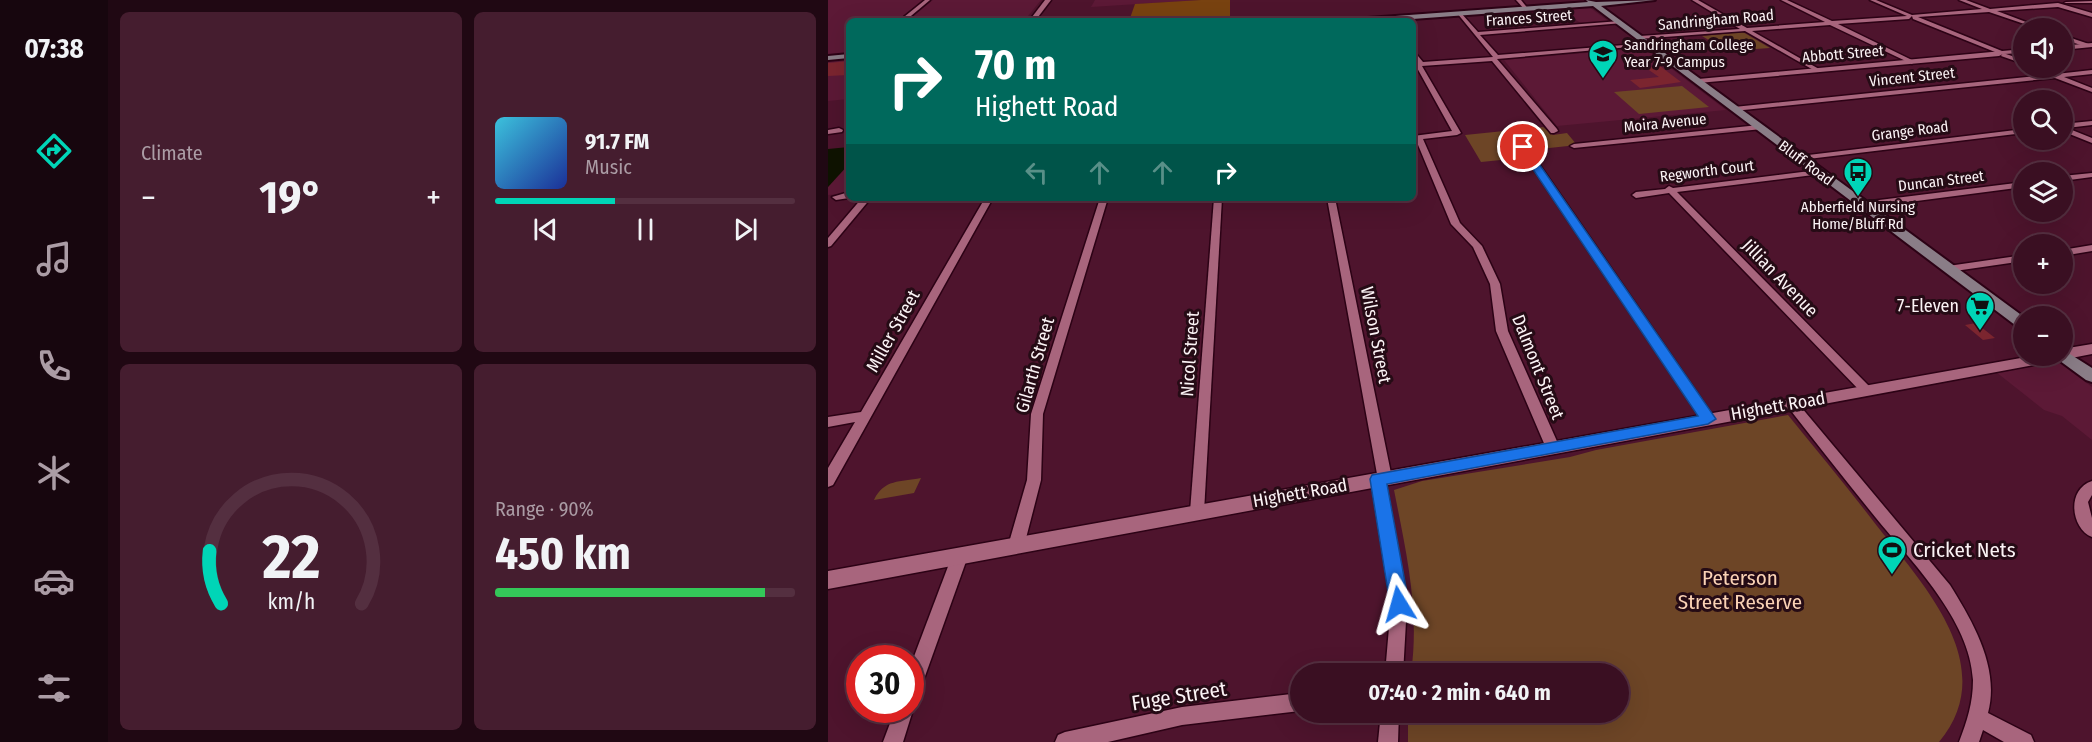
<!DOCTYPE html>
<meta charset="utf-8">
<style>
:root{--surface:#3a0f22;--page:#451d2f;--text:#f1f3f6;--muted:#ab9ca5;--line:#542f40;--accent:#00d5b7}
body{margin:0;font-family:"Fira Sans Condensed",sans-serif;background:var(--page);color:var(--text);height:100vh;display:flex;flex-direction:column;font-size:22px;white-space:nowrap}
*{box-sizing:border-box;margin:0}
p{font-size:20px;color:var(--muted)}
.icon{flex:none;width:33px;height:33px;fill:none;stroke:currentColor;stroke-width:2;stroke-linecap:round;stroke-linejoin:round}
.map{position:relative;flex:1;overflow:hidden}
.sheet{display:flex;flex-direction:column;gap:12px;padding:12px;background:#200813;width:720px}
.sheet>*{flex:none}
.banner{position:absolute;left:18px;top:18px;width:570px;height:183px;border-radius:9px;box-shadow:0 6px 24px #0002,0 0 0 2px var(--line);background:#00695c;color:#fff;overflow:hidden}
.fabs{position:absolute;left:1185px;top:18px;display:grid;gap:12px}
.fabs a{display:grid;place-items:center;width:60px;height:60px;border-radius:50%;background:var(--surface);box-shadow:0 6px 24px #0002,0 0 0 2px var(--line);font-size:30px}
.speed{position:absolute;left:18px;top:645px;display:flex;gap:12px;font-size:30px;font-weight:700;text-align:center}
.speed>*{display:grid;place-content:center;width:78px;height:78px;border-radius:50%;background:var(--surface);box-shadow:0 6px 24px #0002,0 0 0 2px var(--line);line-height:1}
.speed .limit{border:9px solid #d22;background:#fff;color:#111}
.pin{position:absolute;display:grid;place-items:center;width:51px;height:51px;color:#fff;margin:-26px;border:3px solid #fff;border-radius:50%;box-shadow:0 2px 6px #0007}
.me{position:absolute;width:66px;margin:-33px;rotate:352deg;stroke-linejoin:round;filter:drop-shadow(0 0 4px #0008)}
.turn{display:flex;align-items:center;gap:21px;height:126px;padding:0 30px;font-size:27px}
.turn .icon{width:78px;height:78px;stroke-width:2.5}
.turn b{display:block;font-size:42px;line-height:51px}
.lanes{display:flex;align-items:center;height:57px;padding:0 30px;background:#0003;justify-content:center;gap:30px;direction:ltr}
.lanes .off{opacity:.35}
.big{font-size:45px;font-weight:700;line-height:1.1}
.sheet .tile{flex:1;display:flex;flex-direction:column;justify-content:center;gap:9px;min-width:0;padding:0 21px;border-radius:9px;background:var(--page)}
.sheet .dial{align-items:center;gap:0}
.dial svg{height:156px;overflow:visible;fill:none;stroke:var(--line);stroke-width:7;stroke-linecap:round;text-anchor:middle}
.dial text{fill:var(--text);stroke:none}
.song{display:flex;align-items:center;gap:18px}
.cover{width:72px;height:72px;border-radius:9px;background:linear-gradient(135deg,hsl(190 70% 55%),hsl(230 70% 35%))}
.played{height:6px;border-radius:3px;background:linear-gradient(90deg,var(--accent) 40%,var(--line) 40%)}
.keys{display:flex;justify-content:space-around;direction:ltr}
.heat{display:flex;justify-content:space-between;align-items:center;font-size:33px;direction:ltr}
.charge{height:9px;border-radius:4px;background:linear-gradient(90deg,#34c759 90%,var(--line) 0)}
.sheet .tiles{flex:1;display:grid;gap:12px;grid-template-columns:repeat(2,1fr)}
.trip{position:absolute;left:462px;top:663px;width:339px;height:60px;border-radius:30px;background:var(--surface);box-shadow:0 6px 24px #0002,0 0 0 2px var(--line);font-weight:700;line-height:60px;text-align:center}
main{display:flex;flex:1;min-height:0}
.dock{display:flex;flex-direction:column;width:108px;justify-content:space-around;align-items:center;background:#17060e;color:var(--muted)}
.dock .icon{width:42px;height:42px}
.dock .active{color:var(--accent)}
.dock b{font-size:27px;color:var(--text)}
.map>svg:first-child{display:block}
.built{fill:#5c1936}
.green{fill:#6d4526}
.forest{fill:#784210}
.water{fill:#0f1300}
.building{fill:#7b252f}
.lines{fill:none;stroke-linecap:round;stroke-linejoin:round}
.minor-casing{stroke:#2c0215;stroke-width:3}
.tertiary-casing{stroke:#2c0215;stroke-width:3}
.secondary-casing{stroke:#2c0215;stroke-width:4}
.minor{fill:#a8657d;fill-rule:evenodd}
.tertiary{fill:#a8657d;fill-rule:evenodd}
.secondary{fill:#8a7d87;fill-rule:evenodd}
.route{fill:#1a73e8;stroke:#114b97;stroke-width:1.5}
.labels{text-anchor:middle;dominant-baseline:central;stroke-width:6;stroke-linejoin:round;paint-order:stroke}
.far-street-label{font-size:15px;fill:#fbf3f5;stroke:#250b15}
.far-poi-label{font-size:15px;fill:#fbf3f5;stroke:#250b15;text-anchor:start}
.street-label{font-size:18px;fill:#fbf3f5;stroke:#250b15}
.poi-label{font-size:18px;fill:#fbf3f5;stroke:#250b15;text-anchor:end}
.near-poi-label{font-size:21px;fill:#fbf3f5;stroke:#250b15;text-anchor:start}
.near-park-label{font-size:21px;fill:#fad2b5;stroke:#250b15}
.near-street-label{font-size:21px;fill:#fbf3f5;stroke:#250b15}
</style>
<main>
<nav class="dock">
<b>07:38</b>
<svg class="icon active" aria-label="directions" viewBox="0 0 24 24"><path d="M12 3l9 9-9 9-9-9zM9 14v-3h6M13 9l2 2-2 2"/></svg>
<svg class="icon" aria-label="music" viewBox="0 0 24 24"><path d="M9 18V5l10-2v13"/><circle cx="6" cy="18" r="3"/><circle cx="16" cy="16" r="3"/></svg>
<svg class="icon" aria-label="phone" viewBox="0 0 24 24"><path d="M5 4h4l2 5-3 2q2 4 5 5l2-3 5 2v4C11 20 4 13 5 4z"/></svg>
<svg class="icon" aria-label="climate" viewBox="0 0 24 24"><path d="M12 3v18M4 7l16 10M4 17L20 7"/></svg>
<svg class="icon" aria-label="car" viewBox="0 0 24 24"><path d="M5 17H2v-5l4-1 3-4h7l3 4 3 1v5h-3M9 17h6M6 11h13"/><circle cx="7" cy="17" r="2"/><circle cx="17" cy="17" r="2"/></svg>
<svg class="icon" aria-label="filters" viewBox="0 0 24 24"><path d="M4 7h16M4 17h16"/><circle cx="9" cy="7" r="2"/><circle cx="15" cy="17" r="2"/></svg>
</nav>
<section class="sheet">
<div class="tiles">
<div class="tile"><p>Climate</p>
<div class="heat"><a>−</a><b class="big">19°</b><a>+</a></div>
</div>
<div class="tile">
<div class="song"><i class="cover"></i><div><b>91.7 FM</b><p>Music</p></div></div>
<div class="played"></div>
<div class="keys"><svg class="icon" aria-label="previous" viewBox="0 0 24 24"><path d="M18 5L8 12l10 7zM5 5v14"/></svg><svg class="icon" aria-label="pause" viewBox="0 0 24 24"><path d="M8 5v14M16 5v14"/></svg><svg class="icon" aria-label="next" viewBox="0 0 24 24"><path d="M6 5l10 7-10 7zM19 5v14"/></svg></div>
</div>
<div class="tile dial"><svg viewBox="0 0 100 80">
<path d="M14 69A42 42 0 1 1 86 69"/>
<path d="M14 69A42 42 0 0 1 8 42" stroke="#00d5b7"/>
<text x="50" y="56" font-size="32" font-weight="700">22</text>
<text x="50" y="72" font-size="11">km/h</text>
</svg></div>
<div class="tile"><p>Range · 90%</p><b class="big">450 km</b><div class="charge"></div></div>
</div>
</section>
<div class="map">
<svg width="1264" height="742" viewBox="0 0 1264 742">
<rect width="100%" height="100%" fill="#4e142d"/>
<g class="built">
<path d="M0,0H95L68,21H21V54L0,55Z"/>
<path d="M105,0H213L196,21H116L121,16L83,18Z"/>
<path d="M267,0H373L263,7Z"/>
<path d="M761,7L781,22L754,24L732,9Z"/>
<path d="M816,48L898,110L729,126L676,60Z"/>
<path d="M21,58V99L0,101V60Z"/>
<path d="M21,164V193L0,195V187Z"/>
<path d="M1229,361L1264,387V440L1234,416L1216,410L1168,372Z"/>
</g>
<g class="green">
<path d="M915,32L942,48L899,51L874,36Z"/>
<path d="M854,86L881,107L811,114L786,92Z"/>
<path d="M715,127L725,135L739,133L749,145L703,150L699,146L690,147L692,152L681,155L683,159L653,162L637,135Z"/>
<path d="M960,415C990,452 1020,488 1049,526C1095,584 1174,667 1111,742H580V713L790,712V674L583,673C592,611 578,551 566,490L594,481L742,457L768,450Z"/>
<path d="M93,478L86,493L46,500C56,479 72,482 93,478Z"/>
</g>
<path class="forest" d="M373,0H402V21H301L307,4Z"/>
<path class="water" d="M21,147V164L0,187V149Z"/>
<g class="building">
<path d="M21,61V75L0,76V63Z"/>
<path d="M832,66L853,82L812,88L802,80L831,77L818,68Z"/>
<path d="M1148,323L1167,338L1155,340L1137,325Z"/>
</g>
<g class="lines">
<g class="minor-casing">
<g id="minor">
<path d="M97,0H102L77,21H71Z"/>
<path d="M688,0H693L701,10H697Z"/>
<path d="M864,0H870L919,28L997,22L953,0H959L1004,21L1079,16L1042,0H1048L1084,15L1154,9L1131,0H1138L1162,9L1230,3L1264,13V17L1230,7L1169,11L1214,28H1208L1161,12L1090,17L1174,51L1172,54L1085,19L1084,16L1081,19L1010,24L1086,61L1084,64L1002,25L924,31L991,69L992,70L989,72L917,31L810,39L812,36L912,29Z"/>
<path d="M1264,1V3H1236L1238,2Z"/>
<path d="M629,13H633L650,32L792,21L795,23L652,35L670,55L821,43L824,45L669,59L729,129L730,131L726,133H723L664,61L594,66L633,133L629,135L595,139L632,223L654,246L672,284L680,331L732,448L730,452H720L718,448L668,331L662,284L645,247L623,224L588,140H585V136L624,131L588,66L590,64L585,56V50L595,62L665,57Z"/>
<path d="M1234,35L1261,44L1262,45L1259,47L1234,39Z"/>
<path d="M1175,53L1196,60V64L1173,56Z"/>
<path d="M1205,68H1212L1228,74L1264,70V74L1236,77L1264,88V92L1227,78L906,111L903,109L906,107L1219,75Z"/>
<path d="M1264,121V125L1239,128L1264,138V143L1234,131V124Z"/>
<path d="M931,125L935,127L934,129L746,148L742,146L746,144Z"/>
<path d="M11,128L15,130L14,132L0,134V130Z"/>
<path d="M1196,129V133L972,160L968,158L972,156Z"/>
<path d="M692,145H698L885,416L886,419L885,422H875L691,147Z"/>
<path d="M990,170L994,172L993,174L849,192L1042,387L1044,390L1038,394L1034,393L841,193L808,198L804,195L808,192L837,189L841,186L845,188Z"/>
<path d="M1264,173V177L1234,181V176Z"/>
<path d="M1196,182V187L1035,208L1031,205L1035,202Z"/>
<path d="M21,192V198L8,200L4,197Z"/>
<path d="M34,198H43L3,246L0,247V238Z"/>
<path d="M157,198H165L5,485L0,487V468L27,422L0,427V417L33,412Z"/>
<path d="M272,198H280L215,414L213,480L196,546L193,551L188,553L183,551L180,546L199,480L203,414Z"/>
<path d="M386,198H394L376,512L374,516L369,518L364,516L362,512Z"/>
<path d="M499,198H507L564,478L562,482L558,483L579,604L575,674H557L563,604L543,479L545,475L549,474Z"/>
<path d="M1264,245V251L1234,256V250Z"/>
<path d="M1196,255V261L1120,272L1115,269L1120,266Z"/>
<path d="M964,400L968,401L1122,585C1145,622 1172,668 1160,713L1203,735L1206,742H1176L1155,730L1151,742H1131C1139,721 1145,703 1145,680C1142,620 1084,562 1048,518C1018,481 989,444 960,407L958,404L960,401Z"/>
<path d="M1264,481V495L1260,502L1264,518V537C1244,530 1237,490 1264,481Z"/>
<path d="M132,549L137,551L140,556L91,693L88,699L82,702V667L124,556L127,551Z"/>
<path d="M472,693V711L354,725L280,742H227L230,735L237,732L354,707Z"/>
<path d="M82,703L85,710L75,742H55L67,710H82Z"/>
<path d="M553,712H571L570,742H550Z"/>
</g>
</g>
<g class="tertiary-casing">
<g id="tertiary">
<path d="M217,0H223L207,21H201Z"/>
<path d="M1264,43V47L1234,50V46Z"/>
<path d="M1196,49V53L1175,54L1171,56L870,83L866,81L870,79Z"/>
<path d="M1264,344V354L1228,361L0,589V571L1204,356H1234V349Z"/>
</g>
</g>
<g class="secondary-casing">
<g id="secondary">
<path d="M758,0L768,2L827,0L773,6L1196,317V330L1191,328L765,6L557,21H522L526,19L760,2Z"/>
<path d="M21,54V58L0,60V56Z"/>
<path d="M1234,349L1264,368V382L1258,380L1228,358L1227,356H1234Z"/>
</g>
</g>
<use href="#minor" class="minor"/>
<use href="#tertiary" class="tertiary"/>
<use href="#secondary" class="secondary"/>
</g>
<path class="route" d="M692,145H698L888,419L880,424L559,484L581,604L578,610L571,612L565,610L562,604L542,479L544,475L870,416L690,147Z"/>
<defs>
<g id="school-pin" transform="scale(1.5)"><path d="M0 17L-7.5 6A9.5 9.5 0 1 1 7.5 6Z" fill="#00d5b7" stroke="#250b15"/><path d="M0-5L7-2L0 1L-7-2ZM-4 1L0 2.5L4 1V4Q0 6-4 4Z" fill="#111"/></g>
<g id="bus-pin" transform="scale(1.5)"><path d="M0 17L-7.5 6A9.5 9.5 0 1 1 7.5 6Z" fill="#00d5b7" stroke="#250b15"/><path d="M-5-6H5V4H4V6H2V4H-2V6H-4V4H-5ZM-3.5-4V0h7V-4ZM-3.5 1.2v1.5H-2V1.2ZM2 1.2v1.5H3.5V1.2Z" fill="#111"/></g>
<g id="supermarket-pin" transform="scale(1.5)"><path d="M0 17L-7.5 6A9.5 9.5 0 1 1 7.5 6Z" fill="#00d5b7" stroke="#250b15"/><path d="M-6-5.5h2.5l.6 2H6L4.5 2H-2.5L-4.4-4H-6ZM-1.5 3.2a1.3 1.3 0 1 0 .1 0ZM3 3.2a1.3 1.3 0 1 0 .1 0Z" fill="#111"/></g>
<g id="stadium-pin" transform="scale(1.5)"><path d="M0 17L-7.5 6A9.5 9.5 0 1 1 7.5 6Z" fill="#00d5b7" stroke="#250b15"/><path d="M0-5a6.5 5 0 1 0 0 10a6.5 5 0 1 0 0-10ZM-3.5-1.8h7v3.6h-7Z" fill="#111"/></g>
</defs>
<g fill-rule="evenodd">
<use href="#school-pin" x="775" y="54"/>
<use href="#bus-pin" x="1030" y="172"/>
<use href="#supermarket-pin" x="1152" y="306"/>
<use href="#stadium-pin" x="1064" y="550"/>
</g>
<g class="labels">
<g class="far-street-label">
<text transform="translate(701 18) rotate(-4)">Frances Street</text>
<text transform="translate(888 20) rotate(-5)">Sandringham Road</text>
<text transform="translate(1015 54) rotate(-5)">Abbott Street</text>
<text transform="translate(1084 77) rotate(-6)">Vincent Street</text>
<text transform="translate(837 123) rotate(-6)">Moira Avenue</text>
<text transform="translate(1082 131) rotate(-7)">Grange Road</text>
<text transform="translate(978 163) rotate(37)">Bluff Road</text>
<text transform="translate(879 171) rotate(-7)">Regworth Court</text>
<text transform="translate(1113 181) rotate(-7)">Duncan Street</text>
</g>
<g class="far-poi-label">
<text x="796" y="45">Sandringham College<tspan x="796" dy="17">Year 7-9 Campus</tspan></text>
<text x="1030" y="207" text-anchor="middle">Abberfield Nursing<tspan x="1030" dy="17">Home/Bluff Rd</tspan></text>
</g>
<g class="street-label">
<text transform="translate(952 278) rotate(46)">Jillian Avenue</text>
<text transform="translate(65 331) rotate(-61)">Miller Street</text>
<text transform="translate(548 335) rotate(79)">Wilson Street</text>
<text transform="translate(362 354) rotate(-86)">Nicol Street</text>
<text transform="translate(207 365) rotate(-74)">Gilarth Street</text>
<text transform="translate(710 367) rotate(68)">Dalmont Street</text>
<text transform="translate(950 406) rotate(-10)">Highett Road</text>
<text transform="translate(472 493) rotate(-10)">Highett Road</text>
</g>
<g class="poi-label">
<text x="1131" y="306">7-Eleven</text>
</g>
<g class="near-poi-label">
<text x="1085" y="550">Cricket Nets</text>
</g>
<g class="near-park-label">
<text x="912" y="578">Peterson<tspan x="912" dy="24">Street Reserve</tspan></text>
</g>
<g class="near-street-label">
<text transform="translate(351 696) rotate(-9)">Fuge Street</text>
</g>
</g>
</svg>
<div class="fabs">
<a><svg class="icon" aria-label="sound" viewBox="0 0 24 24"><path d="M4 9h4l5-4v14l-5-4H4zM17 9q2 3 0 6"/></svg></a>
<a><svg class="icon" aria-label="search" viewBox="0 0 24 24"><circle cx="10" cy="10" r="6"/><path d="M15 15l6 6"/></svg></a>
<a><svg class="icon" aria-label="layers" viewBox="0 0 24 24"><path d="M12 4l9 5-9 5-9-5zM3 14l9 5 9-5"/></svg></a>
<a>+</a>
<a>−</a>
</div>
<div class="speed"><div class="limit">30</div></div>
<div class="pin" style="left:695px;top:147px;background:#d93025"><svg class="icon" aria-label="arrive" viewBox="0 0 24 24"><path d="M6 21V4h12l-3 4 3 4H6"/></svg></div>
<svg class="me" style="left:571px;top:604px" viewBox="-20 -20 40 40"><path d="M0-17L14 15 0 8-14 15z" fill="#1a73e8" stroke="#fff" stroke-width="4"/></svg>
<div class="trip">07:40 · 2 min · 640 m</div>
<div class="banner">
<div class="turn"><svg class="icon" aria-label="right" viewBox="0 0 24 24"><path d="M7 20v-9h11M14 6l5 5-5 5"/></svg><div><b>70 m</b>Highett Road</div></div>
<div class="lanes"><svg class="icon off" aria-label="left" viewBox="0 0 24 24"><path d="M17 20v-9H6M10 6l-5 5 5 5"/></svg><svg class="icon off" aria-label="ahead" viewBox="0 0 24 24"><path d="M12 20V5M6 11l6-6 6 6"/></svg><svg class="icon off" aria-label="ahead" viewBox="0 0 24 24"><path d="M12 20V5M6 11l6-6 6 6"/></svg><svg class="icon" aria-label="right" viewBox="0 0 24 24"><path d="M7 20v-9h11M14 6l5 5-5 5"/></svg></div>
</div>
</div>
</main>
